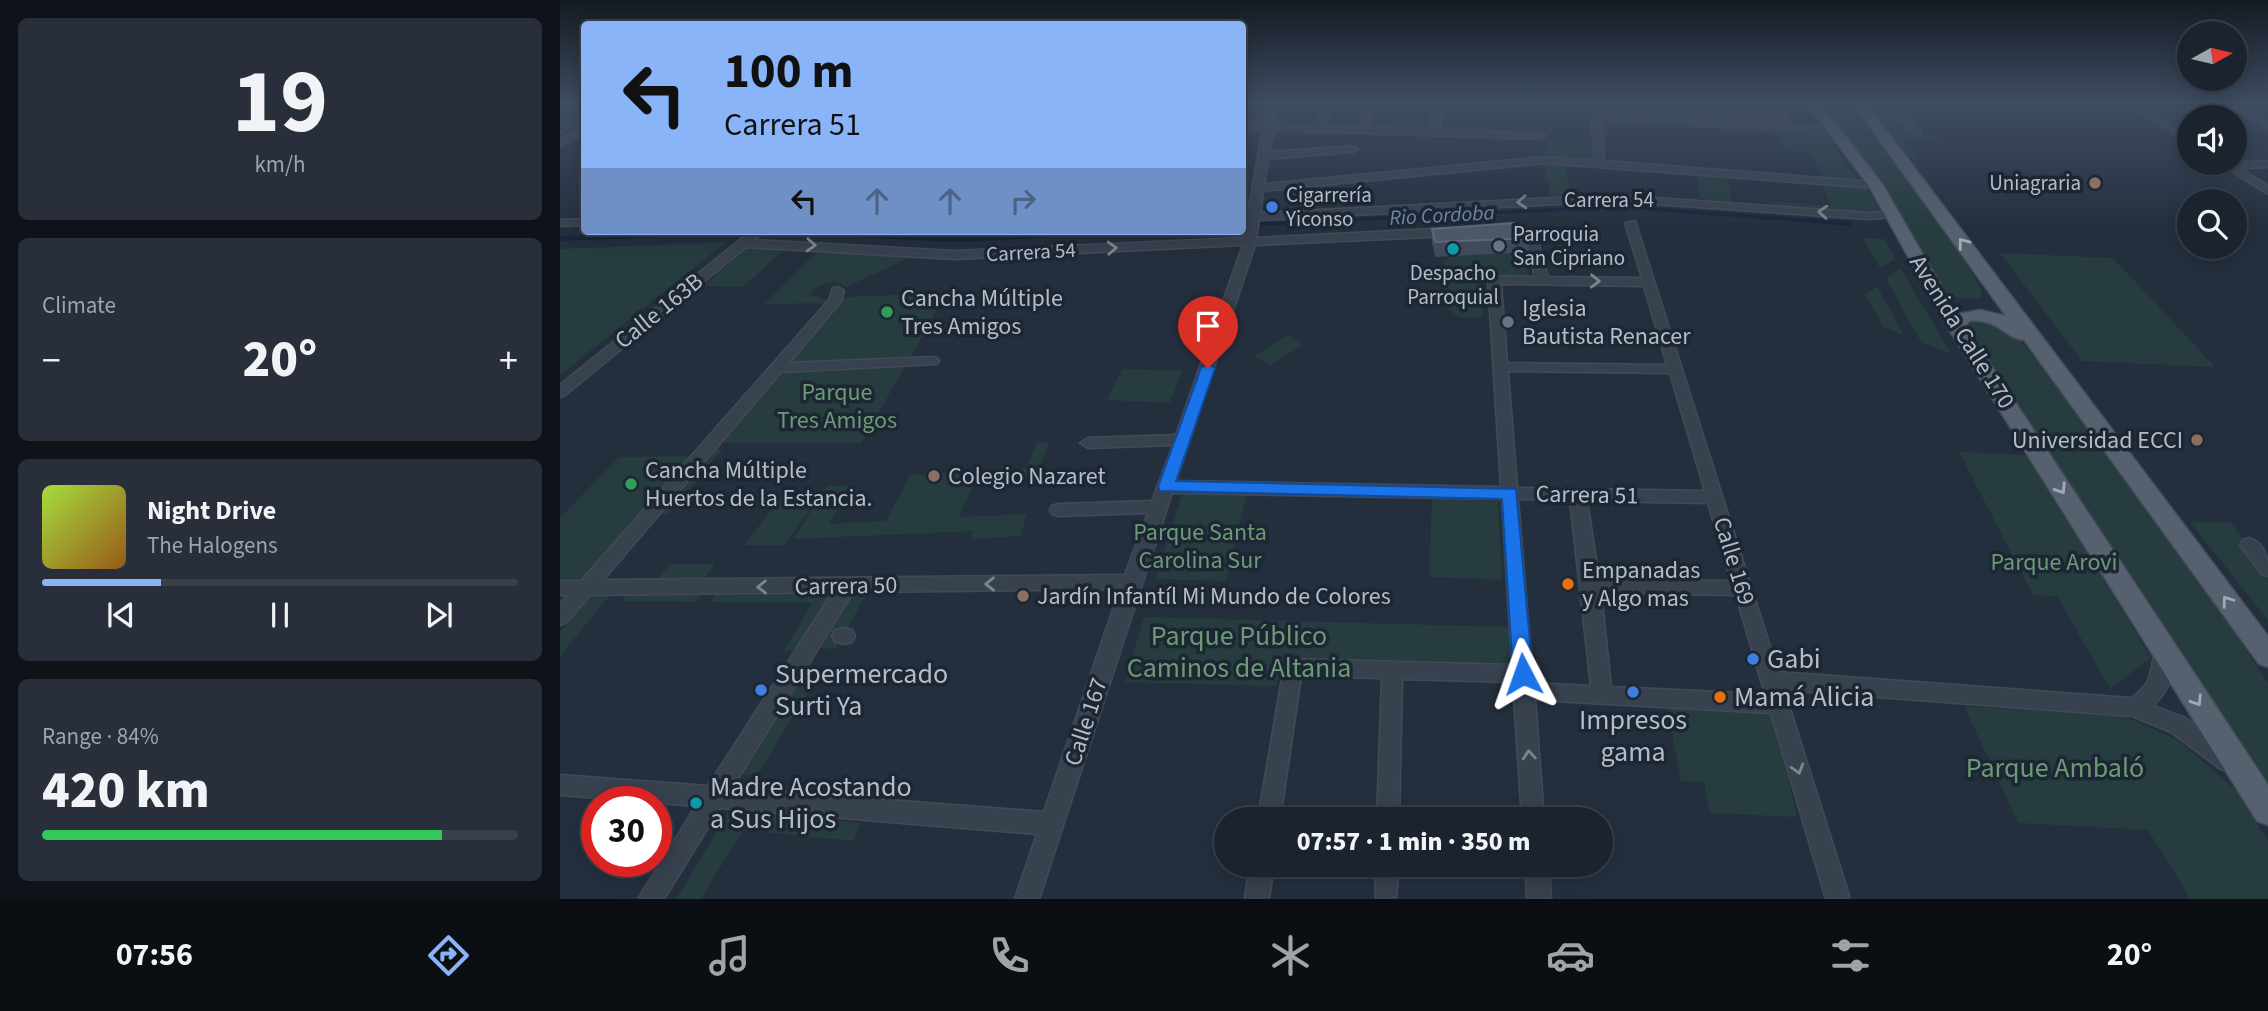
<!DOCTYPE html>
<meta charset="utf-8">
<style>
:root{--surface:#1b232e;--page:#282f3a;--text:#f1f3f6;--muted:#a0a4aa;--line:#39404a;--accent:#8ab4f8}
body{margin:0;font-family:"Source Sans 3",sans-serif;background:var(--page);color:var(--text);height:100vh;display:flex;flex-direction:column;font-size:26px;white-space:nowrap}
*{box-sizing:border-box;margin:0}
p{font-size:23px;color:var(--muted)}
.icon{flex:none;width:38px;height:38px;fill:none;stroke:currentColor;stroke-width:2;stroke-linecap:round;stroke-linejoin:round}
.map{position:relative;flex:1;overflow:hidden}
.details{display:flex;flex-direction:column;gap:18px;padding:18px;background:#0f1319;width:560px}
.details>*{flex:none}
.hud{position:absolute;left:21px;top:21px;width:665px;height:214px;border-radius:7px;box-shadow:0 4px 18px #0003,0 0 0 2px var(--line);background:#8ab4f8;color:#111;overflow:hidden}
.needle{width:46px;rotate:82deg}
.buttons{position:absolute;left:1617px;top:21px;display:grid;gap:14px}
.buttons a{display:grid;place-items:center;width:70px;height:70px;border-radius:50%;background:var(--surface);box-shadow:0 4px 18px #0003,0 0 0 2px var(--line);font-size:35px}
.speed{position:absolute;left:21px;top:786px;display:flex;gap:14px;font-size:35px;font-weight:700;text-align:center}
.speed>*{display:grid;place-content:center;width:91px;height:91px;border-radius:50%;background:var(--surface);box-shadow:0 4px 18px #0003,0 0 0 2px var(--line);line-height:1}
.speed .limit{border:10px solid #d22;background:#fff;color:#111}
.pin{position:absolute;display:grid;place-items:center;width:60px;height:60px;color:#fff;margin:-72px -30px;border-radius:50% 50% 50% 0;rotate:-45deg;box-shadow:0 0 7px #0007}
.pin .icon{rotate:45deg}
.me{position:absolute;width:77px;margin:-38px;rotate:356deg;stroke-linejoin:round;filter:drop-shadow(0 0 5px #0008)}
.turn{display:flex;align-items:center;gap:24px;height:147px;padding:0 28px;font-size:32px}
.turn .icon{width:91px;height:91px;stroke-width:2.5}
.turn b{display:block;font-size:49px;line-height:60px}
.lanes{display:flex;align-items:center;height:66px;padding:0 28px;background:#0003;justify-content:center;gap:35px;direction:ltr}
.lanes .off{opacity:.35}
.big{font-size:52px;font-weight:800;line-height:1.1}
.details .card{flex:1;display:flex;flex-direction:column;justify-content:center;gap:10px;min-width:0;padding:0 24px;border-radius:10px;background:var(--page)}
.details .dial{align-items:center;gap:0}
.dial b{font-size:91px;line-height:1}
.song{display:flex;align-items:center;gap:21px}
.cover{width:84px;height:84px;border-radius:10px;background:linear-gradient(135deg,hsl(80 70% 55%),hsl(30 70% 35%))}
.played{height:7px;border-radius:4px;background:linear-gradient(90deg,var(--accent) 25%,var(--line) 25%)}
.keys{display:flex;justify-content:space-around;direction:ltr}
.heat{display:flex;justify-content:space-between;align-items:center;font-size:38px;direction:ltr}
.charge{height:10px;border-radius:5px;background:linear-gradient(90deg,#34c759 84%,var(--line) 0)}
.trip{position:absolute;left:654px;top:807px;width:399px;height:70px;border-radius:35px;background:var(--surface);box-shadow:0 4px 18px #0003,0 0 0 2px var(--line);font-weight:800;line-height:70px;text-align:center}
.menu{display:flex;height:112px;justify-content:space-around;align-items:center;background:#0b0e12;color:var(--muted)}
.menu .icon{width:49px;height:49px}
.menu .current{color:var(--accent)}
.menu b{font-size:32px;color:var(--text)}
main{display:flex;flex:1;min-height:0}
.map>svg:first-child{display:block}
.green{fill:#263c3f}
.water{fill:#17263c}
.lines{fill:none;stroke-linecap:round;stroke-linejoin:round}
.minor-casing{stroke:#414a57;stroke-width:3}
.major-casing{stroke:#414a57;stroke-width:3}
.minor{fill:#38414e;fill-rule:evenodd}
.major{fill:#56606e;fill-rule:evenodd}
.wall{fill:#3f4b5c}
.building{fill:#4b5868;stroke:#5c6777;stroke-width:2}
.oneway{stroke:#7c8592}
.oneway2{stroke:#a1aab7}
.route{fill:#1a73e8;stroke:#114b97;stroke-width:2}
.education-dot{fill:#8d6e63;stroke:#1d2633;stroke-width:2.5}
.shop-dot{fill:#3f7fe0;stroke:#1d2633;stroke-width:2.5}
.worship-dot{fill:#6b7280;stroke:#1d2633;stroke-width:2.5}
.culture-dot{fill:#0f9aa8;stroke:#1d2633;stroke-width:2.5}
.leisure-dot{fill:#2e9e5b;stroke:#1d2633;stroke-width:2.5}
.food-dot{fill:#e8710a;stroke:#1d2633;stroke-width:2.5}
.labels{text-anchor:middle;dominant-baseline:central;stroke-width:7;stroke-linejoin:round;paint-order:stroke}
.far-poi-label{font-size:21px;fill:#b4bcc9;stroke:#1d2633;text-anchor:start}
.far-street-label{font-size:21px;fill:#b4bcc9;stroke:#1d2633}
.far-water-label{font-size:21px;font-style:italic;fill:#6d86a8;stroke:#1d2633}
.poi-label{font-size:24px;fill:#b4bcc9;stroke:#1d2633;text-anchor:start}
.street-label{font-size:24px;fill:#b4bcc9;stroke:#1d2633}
.park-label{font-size:24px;fill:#6b9a76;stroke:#1d2633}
.near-park-label{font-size:28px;fill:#6b9a76;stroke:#1d2633}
.near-poi-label{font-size:28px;fill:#b4bcc9;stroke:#1d2633;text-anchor:start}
</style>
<main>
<section class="details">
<div class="card dial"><b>19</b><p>km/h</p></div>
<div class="card"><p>Climate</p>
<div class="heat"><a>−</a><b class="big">20°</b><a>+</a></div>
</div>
<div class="card">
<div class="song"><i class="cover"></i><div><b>Night Drive</b><p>The Halogens</p></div></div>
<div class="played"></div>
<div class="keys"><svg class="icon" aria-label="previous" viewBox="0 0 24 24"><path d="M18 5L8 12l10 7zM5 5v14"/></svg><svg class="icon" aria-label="pause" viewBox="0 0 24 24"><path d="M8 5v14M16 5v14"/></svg><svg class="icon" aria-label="next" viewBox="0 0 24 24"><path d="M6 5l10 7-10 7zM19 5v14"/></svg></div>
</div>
<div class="card"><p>Range · 84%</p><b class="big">420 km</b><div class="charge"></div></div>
</section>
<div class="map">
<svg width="1708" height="899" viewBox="0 0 1708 899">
<rect width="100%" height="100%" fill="#242f3e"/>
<g class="green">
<path d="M1255,102L1292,103L1389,235L1421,288V297C1407,302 1392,298 1381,289Z"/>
<path d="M1302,102H1324L1344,124L1359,128L1380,141L1347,142L1360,159L1344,156Z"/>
<path d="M0,107H24V119L0,135Z"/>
<path d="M1218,129L1263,131L1299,181L1264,178L1251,153L1225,151Z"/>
<path d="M984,140L1032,143L1033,160L987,157Z"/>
<path d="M983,161L1006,164L1010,197H991Z"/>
<path d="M1136,174L1166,176L1172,202L1140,199Z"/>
<path d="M1262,183L1306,186L1321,214L1209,206L1208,201L1270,205Z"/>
<path d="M281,231H533L401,237Z"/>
<path d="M1303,238L1325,239L1335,259L1320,268Z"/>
<path d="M166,242L0,375V249Z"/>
<path d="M186,248L224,250L183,287L144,286Z"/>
<path d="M269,251L350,257L286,287C277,278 263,283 253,290L251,295L266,300L267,303L204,304L255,254Z"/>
<path d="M962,252L969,276H920L922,317L900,318L884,306V262L891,255Z"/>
<path d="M1440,253L1553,258L1655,367L1522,361Z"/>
<path d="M1340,268L1391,354L1361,342L1326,279Z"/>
<path d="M1317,286L1344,336L1323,326L1305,295Z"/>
<path d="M386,293L350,358L225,364L285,297Z"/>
<path d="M1412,318L1450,328L1493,380L1653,599L1708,683V792L1408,331L1405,324Z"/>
<path d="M728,335L743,345L710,365L694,356Z"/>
<path d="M346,365L301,443H156L219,371Z"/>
<path d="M562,369L622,371L610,403L547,400Z"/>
<path d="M489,442L477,477L415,481L399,517L467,514L461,536L411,539L413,531L233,539L267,486H291L269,524L326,521L350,475L467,468L476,443Z"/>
<path d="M150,449H163L108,514H93Z"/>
<path d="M1399,452L1469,455L1591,658L1550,689L1497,596L1473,595Z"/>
<path d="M131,456L22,583L0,582V518L59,457Z"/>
<path d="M623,492L687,493L666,581L595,579Z"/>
<path d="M222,495H259L225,545H185Z"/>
<path d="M872,499L938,501L942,580L869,577Z"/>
<path d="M1630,522L1671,523L1708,571V620Z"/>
<path d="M110,564H155L144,579L97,580Z"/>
<path d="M71,591L144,592L136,602L62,601Z"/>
<path d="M158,591L274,592L239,650H224L252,603L151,602Z"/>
<path d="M52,593L46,600L0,656V633L32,594Z"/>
<path d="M290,594L306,595L275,649L257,648Z"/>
<path d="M584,617L949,627L951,667L723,661L716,686L565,682Z"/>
<path d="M235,684H253L197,775H178Z"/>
<path d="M1107,705L1212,710L1237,817L1150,813L1144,782L1121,781Z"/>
<path d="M1404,706L1563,716L1618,740L1677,791L1708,841V899H1631L1588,830L1458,823Z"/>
<path d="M170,809L300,823L294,841L183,830L141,899H116Z"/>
</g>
<g class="water">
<path d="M1057,205L1289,221L1292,226L1057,208L683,227V223Z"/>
<path d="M125,231H281L401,237L533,231H615L398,242L210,233L0,241V236Z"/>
</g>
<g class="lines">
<g class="minor-casing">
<g id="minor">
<path d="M708,102H718L714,124L757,126L764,102H773L766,126L799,127L807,102H816L808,127L870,129L874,102H884L880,130L981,133L986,136L981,139L713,130L709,152L793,146L798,149L793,152L708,159L704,184L983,157L1034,161L1032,116L1037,113L1276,128L1281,131L1276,134L1042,119L1044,161L1316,182L1321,185L1316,188L983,163L703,191L700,213L1052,195L1309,213L1330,211L1336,214L1330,217L1309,219L1052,201L699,220L696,238L893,228L899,232L893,236L695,245L616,481L941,487L928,280L934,276L975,277L966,235C953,229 939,236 930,229C943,220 961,224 975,231L988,277L1082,278L1065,223L1075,221L1218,672L1571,698C1597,682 1587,668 1598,646L1605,644L1612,646C1621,665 1607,693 1593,706L1625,718L1675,754L1678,761L1675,768L1667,771L1659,768L1611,732L1572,716L1224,690L1290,899H1266L1211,713L975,700L984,819H962L953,682L842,679L839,819H817L822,678L741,676L720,819H698L725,661L732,659L952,665L942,499L612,493L479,899H455L477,834L160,808L104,899H78L136,806L0,795V775L148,786L273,592L30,595L7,622L0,625V604L8,595H0V581H21L269,300L273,288L278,287L284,291L281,301L229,363L372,357L377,358L379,361L377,364L221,372L43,580L565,575L588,513L498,516L492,514L490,510L492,506L498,504L592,501L613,445L528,448L520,443L528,438L616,435L683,245L395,259L186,247L5,395L0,397V385L191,231H204L194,240L395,251L684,238L687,220H682V214L688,213L703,130L682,129V123L704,124ZM941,284L1084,286L1107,365L947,363ZM948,371L1110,373L1145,491L957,488ZM958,499L1010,500L1031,686L973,683ZM1027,501L1148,503L1171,581L1039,579ZM560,589L484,812L172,788L293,592ZM1041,593L1176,595L1205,694L1051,687Z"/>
<path d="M904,102H981L982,104L977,107L908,105Z"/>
<path d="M1322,102H1332L1360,129V133H1354Z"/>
<path d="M1565,102H1576L1629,137V144Z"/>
<path d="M1660,102H1672L1708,123V130Z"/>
<path d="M24,125V132L0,147V140Z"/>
<path d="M1708,161V167L1679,168L1708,186V194L1659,163Z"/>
<path d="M24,219V225L0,226V220Z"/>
<path d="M1689,538C1707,544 1708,560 1708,576L1702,574L1680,545L1683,540Z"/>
<path d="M285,628L292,630L295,636L292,642L285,644L275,642L272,636L275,630Z"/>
<path d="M690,864H714L709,899H685Z"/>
<path d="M815,864H839L836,899H816Z"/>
<path d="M965,864H989L991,899H967Z"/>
</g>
</g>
<g class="major-casing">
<g id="major">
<path d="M1246,102H1259L1323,185L1397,314L1421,310L1446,316L1292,102H1305L1708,636V667L1699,664L1464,340C1445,339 1440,319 1410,321L1405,326L1708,785V825L1697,821L1386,325L1309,186Z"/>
<path d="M1265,102H1284L1278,106Z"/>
</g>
</g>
<use href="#minor" class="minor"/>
<use href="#major" class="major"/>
</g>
<g class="wall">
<path d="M1128,102H1234L1228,123L1137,117L1136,112H1130Z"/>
<path d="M872,229L969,238L968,252L875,257L872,243Z"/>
</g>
<path class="building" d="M954,223L969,238L875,242L872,229Z"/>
<defs><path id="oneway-chevron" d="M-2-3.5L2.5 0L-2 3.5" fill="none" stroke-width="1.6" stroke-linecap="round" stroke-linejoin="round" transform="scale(1.75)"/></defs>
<g class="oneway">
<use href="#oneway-chevron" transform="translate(962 202) rotate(177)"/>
<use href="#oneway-chevron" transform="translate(1263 212) rotate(-176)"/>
<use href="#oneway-chevron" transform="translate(251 245) rotate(3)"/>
<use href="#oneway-chevron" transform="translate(552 248) rotate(-3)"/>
<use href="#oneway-chevron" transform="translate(1035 281) rotate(1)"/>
<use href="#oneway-chevron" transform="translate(430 584) rotate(179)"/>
<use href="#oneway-chevron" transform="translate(202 587) rotate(179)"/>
<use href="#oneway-chevron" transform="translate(969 755) rotate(-94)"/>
<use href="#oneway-chevron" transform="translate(1238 769) rotate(73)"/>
</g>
<g class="oneway2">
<use href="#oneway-chevron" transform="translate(1403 243) rotate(-127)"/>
<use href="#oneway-chevron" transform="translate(1501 489) rotate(57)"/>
<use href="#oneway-chevron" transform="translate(1667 601) rotate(-126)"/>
<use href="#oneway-chevron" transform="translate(1637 701) rotate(57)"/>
</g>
<linearGradient id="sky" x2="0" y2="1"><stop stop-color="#141a22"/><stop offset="0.45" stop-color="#3f4d63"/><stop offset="1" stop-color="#3f4d63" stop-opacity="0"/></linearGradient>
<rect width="1708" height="228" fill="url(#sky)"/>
<path class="route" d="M648,364L655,368L616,481L956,489L973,674L970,680L963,683L956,680L953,674L942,499L600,491L598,487L641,368Z"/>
<g class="education-dot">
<circle cx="1535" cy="183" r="7"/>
<circle cx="1637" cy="440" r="7"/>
<circle cx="374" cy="476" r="7"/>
<circle cx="463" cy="596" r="7"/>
</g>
<g class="shop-dot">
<circle cx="712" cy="207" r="7"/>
<circle cx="1193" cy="659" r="7"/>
<circle cx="201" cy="690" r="7"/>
<circle cx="1073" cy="692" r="7"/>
</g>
<g class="worship-dot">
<circle cx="939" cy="246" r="7"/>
<circle cx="948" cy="322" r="7"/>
</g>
<g class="culture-dot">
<circle cx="893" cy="249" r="7"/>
<circle cx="136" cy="803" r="7"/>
</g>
<g class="leisure-dot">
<circle cx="327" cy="312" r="7"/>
<circle cx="71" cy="484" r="7"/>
</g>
<g class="food-dot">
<circle cx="1008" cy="584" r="7"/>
<circle cx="1160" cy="697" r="7"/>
</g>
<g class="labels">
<g class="far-poi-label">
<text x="1521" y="183" text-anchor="end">Uniagraria</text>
<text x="726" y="195">Cigarrería<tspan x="726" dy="24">Yiconso</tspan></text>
<text x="953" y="234">Parroquia<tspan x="953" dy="24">San Cipriano</tspan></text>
<text x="893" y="273" text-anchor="middle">Despacho<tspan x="893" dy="24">Parroquial</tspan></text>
</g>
<g class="far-street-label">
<text x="1049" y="200">Carrera 54</text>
<text transform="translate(471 252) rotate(-3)">Carrera 54</text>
</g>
<g class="far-water-label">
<text transform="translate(882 215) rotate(-3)">Rio Cordoba</text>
</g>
<g class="poi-label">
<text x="341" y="298">Cancha Múltiple<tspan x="341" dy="28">Tres Amigos</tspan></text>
<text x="962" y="308">Iglesia<tspan x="962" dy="28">Bautista Renacer</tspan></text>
<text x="1623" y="440" text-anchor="end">Universidad ECCI</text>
<text x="85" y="470">Cancha Múltiple<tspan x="85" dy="28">Huertos de la Estancia.</tspan></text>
<text x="388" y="476">Colegio Nazaret</text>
<text x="1022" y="570">Empanadas<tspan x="1022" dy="28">y Algo mas</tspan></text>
<text x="477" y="596">Jardín Infantíl Mi Mundo de Colores</text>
</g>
<g class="street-label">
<text transform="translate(99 311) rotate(-39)">Calle 163B</text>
<text transform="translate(1402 332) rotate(58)">Avenida Calle 170</text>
<text transform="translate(1027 495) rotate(1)">Carrera 51</text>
<text transform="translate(1174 561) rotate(73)">Calle 169</text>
<text transform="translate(286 586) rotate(-1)">Carrera 50</text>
<text transform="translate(526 722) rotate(-72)">Calle 167</text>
</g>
<g class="park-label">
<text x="277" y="392">Parque<tspan x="277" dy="28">Tres Amigos</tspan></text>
<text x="640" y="532">Parque Santa<tspan x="640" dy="28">Carolina Sur</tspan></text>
<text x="1494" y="562">Parque Arovi</text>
</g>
<g class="near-park-label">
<text x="679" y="636">Parque Público<tspan x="679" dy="32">Caminos de Altania</tspan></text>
<text x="1495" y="768">Parque Ambaló</text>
</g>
<g class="near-poi-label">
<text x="1207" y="659">Gabi</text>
<text x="215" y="674">Supermercado<tspan x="215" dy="32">Surti Ya</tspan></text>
<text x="1174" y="697">Mamá Alicia</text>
<text x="1073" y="720" text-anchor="middle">Impresos<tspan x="1073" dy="32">gama</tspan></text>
<text x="150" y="787">Madre Acostando<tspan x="150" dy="32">a Sus Hijos</tspan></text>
</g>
</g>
</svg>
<div class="buttons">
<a><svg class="needle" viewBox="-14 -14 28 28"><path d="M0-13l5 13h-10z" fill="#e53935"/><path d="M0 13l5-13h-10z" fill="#a0a4aa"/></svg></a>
<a><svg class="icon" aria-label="sound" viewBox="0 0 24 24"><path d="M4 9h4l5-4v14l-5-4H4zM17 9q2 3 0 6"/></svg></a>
<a><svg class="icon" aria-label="search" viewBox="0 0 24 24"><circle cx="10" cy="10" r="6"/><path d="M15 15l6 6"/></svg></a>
</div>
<div class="speed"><div class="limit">30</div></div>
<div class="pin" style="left:648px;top:368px;background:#d93025"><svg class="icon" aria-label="arrive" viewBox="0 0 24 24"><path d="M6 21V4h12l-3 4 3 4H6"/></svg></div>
<svg class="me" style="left:963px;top:674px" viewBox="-20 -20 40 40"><path d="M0-17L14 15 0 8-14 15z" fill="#1a73e8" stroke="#fff" stroke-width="4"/></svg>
<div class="trip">07:57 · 1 min · 350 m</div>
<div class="hud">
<div class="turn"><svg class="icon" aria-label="left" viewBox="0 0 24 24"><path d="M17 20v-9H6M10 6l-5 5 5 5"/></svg><div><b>100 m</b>Carrera 51</div></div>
<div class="lanes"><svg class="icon" aria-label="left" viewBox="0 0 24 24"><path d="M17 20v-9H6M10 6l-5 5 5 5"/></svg><svg class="icon off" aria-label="ahead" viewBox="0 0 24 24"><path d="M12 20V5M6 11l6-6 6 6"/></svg><svg class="icon off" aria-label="ahead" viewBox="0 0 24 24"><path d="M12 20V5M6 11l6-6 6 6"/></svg><svg class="icon off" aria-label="right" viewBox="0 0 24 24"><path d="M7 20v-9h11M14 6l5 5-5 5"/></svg></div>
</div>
</div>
</main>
<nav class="menu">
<b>07:56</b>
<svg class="icon current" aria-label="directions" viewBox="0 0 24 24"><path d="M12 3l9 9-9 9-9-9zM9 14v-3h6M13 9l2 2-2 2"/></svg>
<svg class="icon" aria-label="music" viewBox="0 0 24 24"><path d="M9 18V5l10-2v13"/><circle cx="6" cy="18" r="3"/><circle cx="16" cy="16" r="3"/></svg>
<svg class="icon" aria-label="phone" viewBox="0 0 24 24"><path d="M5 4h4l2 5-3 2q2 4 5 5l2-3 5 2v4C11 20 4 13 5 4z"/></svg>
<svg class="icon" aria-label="climate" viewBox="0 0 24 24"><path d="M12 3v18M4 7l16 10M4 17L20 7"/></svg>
<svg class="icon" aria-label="car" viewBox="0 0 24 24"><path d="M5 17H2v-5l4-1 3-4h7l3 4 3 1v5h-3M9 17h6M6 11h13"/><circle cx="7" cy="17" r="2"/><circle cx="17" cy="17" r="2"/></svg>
<svg class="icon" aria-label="filters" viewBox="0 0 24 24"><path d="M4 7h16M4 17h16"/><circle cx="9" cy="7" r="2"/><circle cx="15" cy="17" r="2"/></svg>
<b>20°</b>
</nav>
